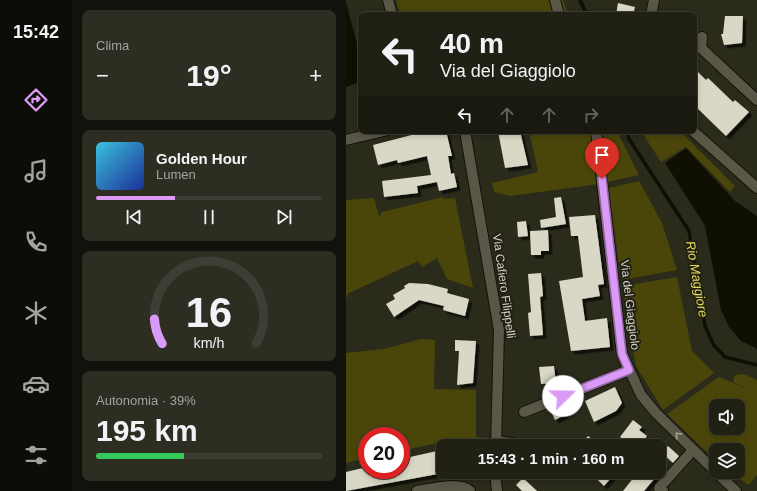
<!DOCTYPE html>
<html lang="it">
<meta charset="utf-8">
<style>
:root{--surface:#202015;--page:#2d2d22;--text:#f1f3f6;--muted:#a2a3a0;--line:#3d3e34;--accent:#da9af6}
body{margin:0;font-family:Arial,sans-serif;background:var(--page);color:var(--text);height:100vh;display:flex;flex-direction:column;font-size:15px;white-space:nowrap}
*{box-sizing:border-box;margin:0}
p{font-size:13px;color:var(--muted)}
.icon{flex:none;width:22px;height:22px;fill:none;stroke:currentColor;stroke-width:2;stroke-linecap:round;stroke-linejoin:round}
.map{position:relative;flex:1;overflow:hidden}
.side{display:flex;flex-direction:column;gap:10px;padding:10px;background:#12120c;width:274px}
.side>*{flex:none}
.hud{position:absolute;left:12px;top:12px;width:339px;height:122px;border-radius:8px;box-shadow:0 2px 6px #0003,0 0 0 1px var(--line);background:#202015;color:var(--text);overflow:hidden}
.fabs{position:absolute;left:363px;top:399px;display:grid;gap:8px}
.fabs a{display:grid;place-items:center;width:36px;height:36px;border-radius:8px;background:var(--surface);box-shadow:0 2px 6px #0003,0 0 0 1px var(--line);font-size:20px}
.speed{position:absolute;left:12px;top:427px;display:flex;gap:8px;font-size:20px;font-weight:700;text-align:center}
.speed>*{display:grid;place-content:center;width:52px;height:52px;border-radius:50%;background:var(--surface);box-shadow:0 2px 6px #0003,0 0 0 1px var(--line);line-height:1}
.speed .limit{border:6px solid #d22;background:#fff;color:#111}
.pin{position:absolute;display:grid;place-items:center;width:34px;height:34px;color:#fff;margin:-41px -17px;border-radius:50% 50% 50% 0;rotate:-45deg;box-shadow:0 0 4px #0007}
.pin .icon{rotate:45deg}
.me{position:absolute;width:44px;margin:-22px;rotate:68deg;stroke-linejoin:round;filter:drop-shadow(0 0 3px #0008)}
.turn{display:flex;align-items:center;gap:14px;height:84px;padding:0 16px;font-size:18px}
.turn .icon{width:52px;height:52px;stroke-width:2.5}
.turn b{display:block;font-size:28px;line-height:34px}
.lanes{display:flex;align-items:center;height:38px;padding:0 16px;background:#0003;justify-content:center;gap:20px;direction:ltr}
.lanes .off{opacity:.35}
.big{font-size:30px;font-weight:600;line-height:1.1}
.side .card{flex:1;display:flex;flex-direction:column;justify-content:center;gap:6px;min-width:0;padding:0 14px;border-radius:8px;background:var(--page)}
.side .dial{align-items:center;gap:0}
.dial svg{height:104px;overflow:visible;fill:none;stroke:var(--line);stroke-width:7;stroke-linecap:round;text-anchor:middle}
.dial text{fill:var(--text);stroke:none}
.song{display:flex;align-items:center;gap:12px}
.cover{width:48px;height:48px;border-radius:6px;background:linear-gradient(135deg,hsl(190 70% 55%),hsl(230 70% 35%))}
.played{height:4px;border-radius:2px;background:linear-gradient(90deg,var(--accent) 35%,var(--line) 35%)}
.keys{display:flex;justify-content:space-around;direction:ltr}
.heat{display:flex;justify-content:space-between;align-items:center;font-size:22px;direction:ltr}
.charge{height:6px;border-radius:3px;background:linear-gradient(90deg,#34c759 39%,var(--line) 0)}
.trip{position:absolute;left:90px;top:439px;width:230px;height:40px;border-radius:8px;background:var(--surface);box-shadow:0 2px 6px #0003,0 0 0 1px var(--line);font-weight:600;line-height:40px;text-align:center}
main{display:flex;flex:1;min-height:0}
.menu{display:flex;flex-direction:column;width:72px;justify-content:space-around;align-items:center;background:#0d0d08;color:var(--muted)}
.menu .icon{width:28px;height:28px}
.menu .current{color:var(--accent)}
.menu b{font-size:18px;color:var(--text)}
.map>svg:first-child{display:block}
.green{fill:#4a4609;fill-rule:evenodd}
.water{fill:#100f04}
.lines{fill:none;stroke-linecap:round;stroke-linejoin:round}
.stream{stroke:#100f04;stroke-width:3.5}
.building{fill:#d9d8c6;filter:url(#shadow)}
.minor-casing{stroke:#141306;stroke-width:12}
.minor{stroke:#595848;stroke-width:10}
.oneway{stroke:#a2a195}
.route-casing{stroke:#8e64a0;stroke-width:10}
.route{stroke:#da9af6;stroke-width:7}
.labels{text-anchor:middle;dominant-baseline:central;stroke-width:4;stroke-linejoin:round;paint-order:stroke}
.street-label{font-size:12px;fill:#d2d2c9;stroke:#222113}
.water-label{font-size:13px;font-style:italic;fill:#e4db5a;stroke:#222113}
</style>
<main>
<nav class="menu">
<b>15:42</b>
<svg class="icon current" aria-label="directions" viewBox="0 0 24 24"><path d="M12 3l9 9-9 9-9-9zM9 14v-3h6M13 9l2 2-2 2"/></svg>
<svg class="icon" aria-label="music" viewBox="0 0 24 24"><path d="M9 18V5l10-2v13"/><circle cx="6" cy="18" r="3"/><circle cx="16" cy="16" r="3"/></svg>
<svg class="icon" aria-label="phone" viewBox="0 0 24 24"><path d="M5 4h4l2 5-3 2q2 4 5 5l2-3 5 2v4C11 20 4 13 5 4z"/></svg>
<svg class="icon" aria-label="climate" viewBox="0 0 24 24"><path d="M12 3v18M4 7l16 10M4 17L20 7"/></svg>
<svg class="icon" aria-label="car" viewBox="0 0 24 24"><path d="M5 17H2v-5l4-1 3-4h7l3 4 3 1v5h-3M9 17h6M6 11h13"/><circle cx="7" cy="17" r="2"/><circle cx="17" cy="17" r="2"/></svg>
<svg class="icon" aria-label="filters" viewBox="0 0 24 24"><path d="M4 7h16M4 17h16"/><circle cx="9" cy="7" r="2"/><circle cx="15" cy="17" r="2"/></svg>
</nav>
<section class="side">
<div class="card"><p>Clima</p>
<div class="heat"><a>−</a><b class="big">19°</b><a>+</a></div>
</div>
<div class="card">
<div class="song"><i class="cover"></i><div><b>Golden Hour</b><p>Lumen</p></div></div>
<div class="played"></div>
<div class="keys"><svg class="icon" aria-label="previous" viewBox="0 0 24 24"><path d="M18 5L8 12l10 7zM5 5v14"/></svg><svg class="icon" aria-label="pause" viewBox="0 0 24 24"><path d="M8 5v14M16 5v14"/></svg><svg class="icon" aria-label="next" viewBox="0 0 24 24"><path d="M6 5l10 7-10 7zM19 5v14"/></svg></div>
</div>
<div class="card dial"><svg viewBox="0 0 100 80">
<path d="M14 69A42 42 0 1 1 86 69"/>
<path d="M14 69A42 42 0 0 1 8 50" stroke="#da9af6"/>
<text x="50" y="56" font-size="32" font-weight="700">16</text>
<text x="50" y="72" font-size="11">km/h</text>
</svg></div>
<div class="card"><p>Autonomia · 39%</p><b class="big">195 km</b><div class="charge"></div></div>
</section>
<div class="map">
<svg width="411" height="491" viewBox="0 0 411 491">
<defs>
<filter id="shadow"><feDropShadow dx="3.5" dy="3.5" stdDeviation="0" flood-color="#0009"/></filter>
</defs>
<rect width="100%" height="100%" fill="#2b2b1c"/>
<g class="green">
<path d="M50,0H217L222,15H54Z"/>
<path d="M183,131H246L254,184L164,196L148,192L146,183L192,172Z"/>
<path d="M258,131H271L293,175L261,182L256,133Z"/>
<path d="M295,131H334L389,186L384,192L340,147L315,162Z"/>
<path d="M293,181L316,223L331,270L275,280L263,188Z"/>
<path d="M97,197L98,199L109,198L127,288L101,279L91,258L76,267L72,261L1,294L2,297H0V200L28,198L33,217L36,212Z"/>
<path d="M331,277L346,351L368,373L317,410L290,366L276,286Z"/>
<path d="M75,339L89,340L88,389L130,390V437L141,438V446H101L100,443L86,444L55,451V436H21V458L0,463V353L38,349Z"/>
<path d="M397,374L411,380V475L403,485L382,472H392V450H370V461L321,414L373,377L404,390L387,382L389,375ZM370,406H392V428H370Z"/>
<path d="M104,472H133L100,481V475H104Z"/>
</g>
<g class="water">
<path d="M0,3L15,58L14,82L0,87Z"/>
<path d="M340,148L389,201L411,216V349L395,341L383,327L375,310L359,226L319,163Z"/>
</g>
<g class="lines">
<g class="stream">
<path d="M234,0L241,15"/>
<path d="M281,131L283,139L343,231L359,326L367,344L379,357L411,365"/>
</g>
</g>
<g class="building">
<path d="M272,3L289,7L287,15H270Z"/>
<path d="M379,16H397L396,43L378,45L375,34H377Z"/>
<path d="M348,68L360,80L362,78L387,102L389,100L403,112L380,136L348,105Z"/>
<path d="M81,131H100L106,156H102L105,174L108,173L111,187L93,191L91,182L71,186L72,193L38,197L36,181L85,175L81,156L52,163L51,160L32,165L27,145Z"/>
<path d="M152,131H174L182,165L159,168Z"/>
<path d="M215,197L220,224L195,228L194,220L210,217L208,198Z"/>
<path d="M249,215L258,284L252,285L254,296L236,299L239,321L261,318L264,347L225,351L213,281L237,277L232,236H225L223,217Z"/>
<path d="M180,221L182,236L172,237L171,222Z"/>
<path d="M202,230L203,251H195V255H185L184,231Z"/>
<path d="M195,273L197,296L194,297L197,335L184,336L182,313L185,312L182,274Z"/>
<path d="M63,283L82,284L102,289L101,293L123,299L119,316L97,310L98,306L73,300L48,317L40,304L49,299L47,295L59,288L58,286Z"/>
<path d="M109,340L130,341L127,383L111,385L113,351H109Z"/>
<path d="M208,366L210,383L195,384L193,367Z"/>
<path d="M269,387L276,403L270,411L248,422L239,401Z"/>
<path d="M226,400L229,406L217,416L209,420L204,409Z"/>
<path d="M287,420L296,427L293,430L301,436L293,446H278L281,442L274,437Z"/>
<path d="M242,436L255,446H234Z"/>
<path d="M322,446L333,456L327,463L316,453Z"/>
<path d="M91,451V454H97V473L0,491V472L21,467V470H55V459Z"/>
<path d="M244,472H270L258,486Z"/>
<path d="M292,472H314L298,491H277Z"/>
<path d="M177,478L191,491H176L170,485Z"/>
</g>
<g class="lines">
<g class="minor-casing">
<g id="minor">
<path d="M42,0L46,15"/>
<path d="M209,0L213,15"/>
<path d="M305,15L308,0"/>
<path d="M356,37L355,48L411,100"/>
<path d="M119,131L153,330L150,446"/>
<path d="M250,131L276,354L295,395L310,413L370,472"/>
<path d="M347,131L411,188"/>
<path d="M0,140L38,131"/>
<path d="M178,412L283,370"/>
<path d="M150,441L166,443V446"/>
<path d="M149,472L151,491"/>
<path d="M370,472L390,491"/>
<path d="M71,491C84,489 114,481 124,491"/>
<path d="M317,491L313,488L347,450"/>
</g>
</g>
<use href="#minor" class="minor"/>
</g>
<defs><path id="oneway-chevron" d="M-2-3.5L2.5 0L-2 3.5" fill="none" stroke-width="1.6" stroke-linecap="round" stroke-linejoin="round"/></defs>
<use class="oneway" href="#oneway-chevron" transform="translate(332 435) rotate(-135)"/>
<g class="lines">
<g class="route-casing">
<path id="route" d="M217,396L283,370L276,354L256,179"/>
</g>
<use href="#route" class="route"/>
</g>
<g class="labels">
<g class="street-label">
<text transform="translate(158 286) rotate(82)">Via Cafiero Filippelli</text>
<text transform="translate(284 305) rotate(83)">Via del Giaggiolo</text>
</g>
<g class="water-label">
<text transform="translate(351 279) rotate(80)">Rio Maggiore</text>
</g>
</g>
</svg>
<div class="fabs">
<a><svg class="icon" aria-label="sound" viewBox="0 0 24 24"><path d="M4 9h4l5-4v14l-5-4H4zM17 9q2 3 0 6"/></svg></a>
<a><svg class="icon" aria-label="layers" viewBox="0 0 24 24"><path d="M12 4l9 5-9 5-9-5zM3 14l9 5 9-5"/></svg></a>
</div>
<div class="speed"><div class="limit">20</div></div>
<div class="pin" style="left:256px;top:179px;background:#d93025"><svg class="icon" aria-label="arrive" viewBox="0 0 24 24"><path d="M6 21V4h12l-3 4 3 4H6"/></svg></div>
<svg class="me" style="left:217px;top:396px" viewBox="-20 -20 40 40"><circle r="19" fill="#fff"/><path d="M0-13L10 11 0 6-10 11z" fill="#da9af6"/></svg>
<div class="trip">15:43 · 1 min · 160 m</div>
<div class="hud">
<div class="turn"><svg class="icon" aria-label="left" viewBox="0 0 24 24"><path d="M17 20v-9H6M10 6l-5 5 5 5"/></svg><div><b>40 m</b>Via del Giaggiolo</div></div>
<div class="lanes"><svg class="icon" aria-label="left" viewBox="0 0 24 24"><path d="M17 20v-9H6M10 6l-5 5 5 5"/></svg><svg class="icon off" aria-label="ahead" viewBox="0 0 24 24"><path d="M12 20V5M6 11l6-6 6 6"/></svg><svg class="icon off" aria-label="ahead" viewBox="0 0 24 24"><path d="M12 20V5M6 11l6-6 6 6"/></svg><svg class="icon off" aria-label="right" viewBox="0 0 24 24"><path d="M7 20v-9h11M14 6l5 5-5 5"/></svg></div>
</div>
</div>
</main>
